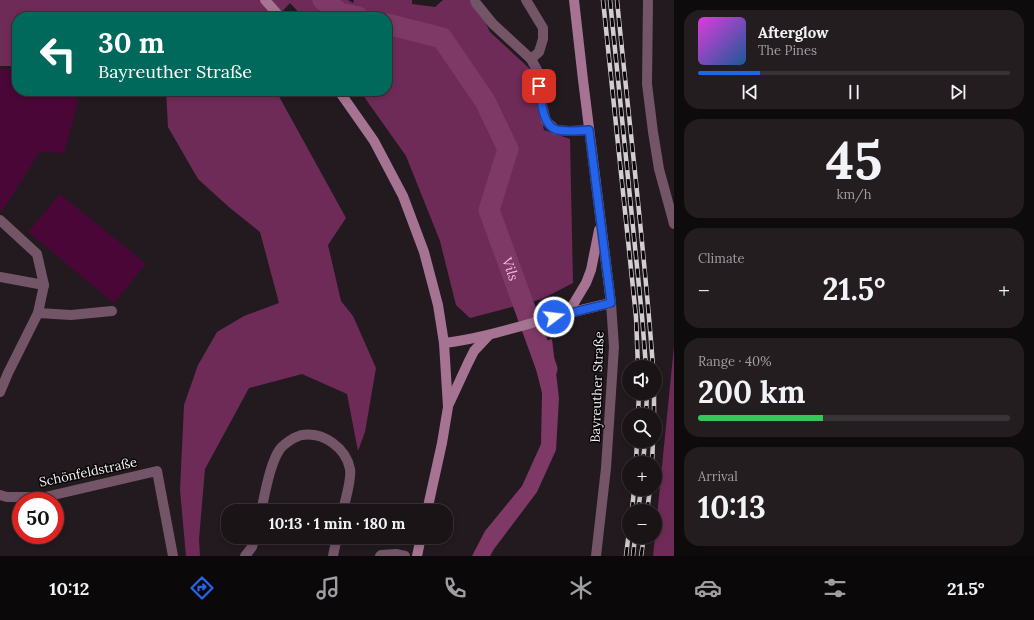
<!DOCTYPE html>
<meta charset="utf-8">
<style>
:root{--surface:#1a1417;--page:#231d20;--text:#f1f3f6;--muted:#9f9ea1;--line:#383336;--accent:#2563eb}
body{margin:0;font-family:Lora,serif;background:var(--page);color:var(--text);height:100vh;display:flex;flex-direction:column;font-size:15px;white-space:nowrap}
*{box-sizing:border-box;margin:0}
p{font-size:13px;color:var(--muted)}
.icon{flex:none;width:22px;height:22px;fill:none;stroke:currentColor;stroke-width:2;stroke-linecap:round;stroke-linejoin:round}
.map{position:relative;flex:1;overflow:hidden}
.drawer{display:flex;flex-direction:column;gap:10px;padding:10px;background:#0e0b0d;width:360px}
.drawer>*{flex:none}
.hud{position:absolute;left:12px;top:12px;width:380px;height:84px;border-radius:16px;box-shadow:0 2px 6px #0003,0 0 0 1px var(--line);background:#00695c;color:#fff;overflow:hidden}
.buttons{position:absolute;left:622px;top:360px;display:grid;gap:8px}
.buttons a{display:grid;place-items:center;width:40px;height:40px;border-radius:50%;background:var(--surface);box-shadow:0 2px 6px #0003,0 0 0 1px var(--line);font-size:20px}
.speed{position:absolute;left:12px;top:492px;display:flex;gap:8px;font-size:20px;font-weight:700;text-align:center}
.speed>*{display:grid;place-content:center;width:52px;height:52px;border-radius:50%;background:var(--surface);box-shadow:0 2px 6px #0003,0 0 0 1px var(--line);line-height:1}
.speed .limit{border:6px solid #d22;background:#fff;color:#111}
.pin{position:absolute;display:grid;place-items:center;width:34px;height:34px;color:#fff;margin:-17px;border-radius:8px;box-shadow:0 2px 6px #0006}
.me{position:absolute;width:44px;margin:-22px;rotate:75deg;stroke-linejoin:round;filter:drop-shadow(0 0 3px #0008)}
.turn{display:flex;align-items:center;gap:14px;height:84px;padding:0 20px;font-size:18px}
.turn .icon{width:52px;height:52px;stroke-width:2.5}
.turn b{display:block;font-size:28px;line-height:34px}
.big{font-size:30px;font-weight:800;line-height:1.1}
.drawer .tile{flex:1;display:flex;flex-direction:column;justify-content:center;gap:6px;min-width:0;padding:0 14px;border-radius:16px;background:var(--page)}
.drawer .dial{align-items:center;gap:0}
.dial b{font-size:52px;line-height:1}
.song{display:flex;align-items:center;gap:12px}
.cover{width:48px;height:48px;border-radius:6px;background:linear-gradient(135deg,hsl(300 70% 55%),hsl(210 70% 35%))}
.played{height:4px;border-radius:2px;background:linear-gradient(90deg,var(--accent) 20%,var(--line) 20%)}
.keys{display:flex;justify-content:space-around;direction:ltr}
.heat{display:flex;justify-content:space-between;align-items:center;font-size:22px;direction:ltr}
.charge{height:6px;border-radius:3px;background:linear-gradient(90deg,#34c759 40%,var(--line) 0)}
.trip{position:absolute;left:221px;top:504px;width:232px;height:40px;border-radius:16px;background:var(--surface);box-shadow:0 2px 6px #0003,0 0 0 1px var(--line);font-weight:800;line-height:40px;text-align:center}
.tabs{display:flex;height:64px;justify-content:space-around;align-items:center;background:#0a0809;color:var(--muted)}
.tabs .icon{width:28px;height:28px}
.tabs .selected{color:var(--accent)}
.tabs b{font-size:18px;color:var(--text)}
main{display:flex;flex:1;min-height:0}
.map>svg:first-child{display:block}
.green{fill:#4a0637}
.forest{fill:#6f2b58}
.water{fill:#7e3966}
.lines{fill:none;stroke-linecap:round;stroke-linejoin:round}
.river{stroke:#7e3966;stroke-width:21}
.minor{stroke:#745467;stroke-width:10}
.tertiary{stroke:#745467;stroke-width:10}
.secondary{stroke:#a67392;stroke-width:10}
.rail-casing{stroke:#d3cdd1;stroke-width:4.5}
.rail{stroke:#090608;stroke-width:3;stroke-dasharray:9;stroke-linecap:butt}
.route-casing{stroke:#184099;stroke-width:10}
.route{stroke:#2563eb;stroke-width:7}
.labels{text-anchor:middle;dominant-baseline:central;stroke-width:3;stroke-linejoin:round;paint-order:stroke}
.street-label{font-size:13px;fill:#f6f1f4;stroke:#090608}
.water-label{font-size:14px;font-style:italic;fill:#f7bade;stroke:#090608}
</style>
<main>
<div class="map">
<svg width="674" height="556" viewBox="0 0 674 556">
<rect width="100%" height="100%" fill="#221a1f"/>
<g class="green">
<path d="M0,69H17V91H73L78,101L64,153L40,152L2,211L0,209Z"/>
<path d="M60,194L146,264L114,303L28,232Z"/>
</g>
<g class="forest">
<path d="M0,0H348L353,3L354,0H412V4L435,7L443,0H475L490,32L530,69L544,130L570,139L573,283L542,299L470,318L456,305L440,241L406,156L360,91H387V17H303L290,3L277,17H17V66H0Z"/>
<path d="M79,91H135L131,97L81,96Z"/>
<path d="M166,91H276L346,218L328,245L341,301L353,316L376,368L365,432L358,451L347,394L302,374L249,388L205,469L199,539L200,556H186L180,490L184,405L198,365L217,332L244,316L279,303L260,232L230,208L198,179L168,127Z"/>
<path d="M674,346V556H653Z"/>
</g>
<path class="water" d="M552,339L559,398L556,450L537,492L494,549L490,556H472L485,531L522,486L541,444L542,393L530,345Z"/>
<g class="lines">
<g class="river">
<path d="M323,0L340,13L358,17"/>
<path id="s1" d="M387,24L442,38L485,101L508,149L489,210L547,369"/>
</g>
<g class="minor">
<path d="M475,0L476,3L493,24L531,59L537,70L542,105L546,121L556,130L569,131L589,130"/>
<path d="M526,0L543,28V39L539,52L531,59"/>
<path d="M648,0L647,84L653,132L659,169L674,224"/>
<path d="M0,220L37,254L44,285L38,313L8,373L0,392"/>
<path d="M0,277L44,285"/>
<path d="M38,313L71,315L112,311"/>
<path d="M0,495L7,497H45L157,471L173,556"/>
<path d="M261,511C265,494 270,463 280,449C283,445 289,441 294,438C297,437 300,435 302,435C324,432 346,448 350,469C352,479 345,500 343,511"/>
<path d="M245,556L252,547L255,537"/>
<path d="M333,556L337,537"/>
<path d="M380,556L381,555L396,554L405,556"/>
</g>
<path class="tertiary" d="M596,556L606,468L614,347L611,303"/>
<g class="secondary">
<path d="M265,0L280,17"/>
<path d="M339,91L374,141L403,196L424,252L438,305L444,343L448,407L442,443L427,511"/>
<path d="M568,313L586,283L591,270L599,230"/>
<path d="M444,343C478,339 510,329 543,320C565,314 588,308 611,303L583,80L574,0"/>
<path d="M449,404L468,363L474,351L489,335"/>
<path d="M417,556L421,537"/>
</g>
<g class="rail-casing">
<g id="rail">
<path d="M603,0L636,317L638,367"/>
<path d="M610,0L642,316L646,367"/>
<path d="M617,0C629,122 644,244 653,367"/>
<path d="M638,415L639,393"/>
<path d="M646,415L647,393"/>
<path d="M654,415V393"/>
<path d="M636,463L637,441"/>
<path d="M643,463L645,441"/>
<path d="M652,463L653,441"/>
<path d="M632,511L634,489"/>
<path d="M638,511L641,489"/>
<path d="M647,511L650,489"/>
<path d="M626,556L629,531"/>
<path d="M633,556L635,537"/>
<path d="M641,556L644,537"/>
</g>
</g>
<use href="#rail" class="rail"/>
</g>
<g class="lines">
<g class="route-casing">
<path id="route" d="M539,86C541,99 542,126 557,130C568,132 579,131 589,130L611,303L554,317"/>
</g>
<use href="#route" class="route"/>
</g>
<g class="labels">
<g class="street-label">
<text transform="translate(597 387) rotate(-88)">Bayreuther Straße</text>
<text transform="translate(88 472) rotate(-12)">Schönfeldstraße</text>
</g>
<g class="water-label">
<text stroke="none"><textPath href="#s1" startOffset="313">Vils</textPath></text>
</g>
</g>
</svg>
<div class="buttons">
<a><svg class="icon" aria-label="sound" viewBox="0 0 24 24"><path d="M4 9h4l5-4v14l-5-4H4zM17 9q2 3 0 6"/></svg></a>
<a><svg class="icon" aria-label="search" viewBox="0 0 24 24"><circle cx="10" cy="10" r="6"/><path d="M15 15l6 6"/></svg></a>
<a>+</a>
<a>−</a>
</div>
<div class="speed"><div class="limit">50</div></div>
<div class="pin" style="left:539px;top:86px;background:#d93025"><svg class="icon" aria-label="arrive" viewBox="0 0 24 24"><path d="M6 21V4h12l-3 4 3 4H6"/></svg></div>
<svg class="me" style="left:554px;top:317px" viewBox="-20 -20 40 40"><circle r="17" fill="#2563eb" stroke="#fff" stroke-width="3"/><path d="M0-11L8 9 0 5-8 9z" fill="#fff"/></svg>
<div class="trip">10:13 · 1 min · 180 m</div>
<div class="hud">
<div class="turn"><svg class="icon" aria-label="left" viewBox="0 0 24 24"><path d="M17 20v-9H6M10 6l-5 5 5 5"/></svg><div><b>30 m</b>Bayreuther Straße</div></div>
</div>
</div>
<section class="drawer">
<div class="tile">
<div class="song"><i class="cover"></i><div><b>Afterglow</b><p>The Pines</p></div></div>
<div class="played"></div>
<div class="keys"><svg class="icon" aria-label="previous" viewBox="0 0 24 24"><path d="M18 5L8 12l10 7zM5 5v14"/></svg><svg class="icon" aria-label="pause" viewBox="0 0 24 24"><path d="M8 5v14M16 5v14"/></svg><svg class="icon" aria-label="next" viewBox="0 0 24 24"><path d="M6 5l10 7-10 7zM19 5v14"/></svg></div>
</div>
<div class="tile dial"><b>45</b><p>km/h</p></div>
<div class="tile"><p>Climate</p>
<div class="heat"><a>−</a><b class="big">21.5°</b><a>+</a></div>
</div>
<div class="tile"><p>Range · 40%</p><b class="big">200 km</b><div class="charge"></div></div>
<div class="tile"><p>Arrival</p><b class="big">10:13</b></div>
</section>
</main>
<nav class="tabs">
<b>10:12</b>
<svg class="icon selected" aria-label="directions" viewBox="0 0 24 24"><path d="M12 3l9 9-9 9-9-9zM9 14v-3h6M13 9l2 2-2 2"/></svg>
<svg class="icon" aria-label="music" viewBox="0 0 24 24"><path d="M9 18V5l10-2v13"/><circle cx="6" cy="18" r="3"/><circle cx="16" cy="16" r="3"/></svg>
<svg class="icon" aria-label="phone" viewBox="0 0 24 24"><path d="M5 4h4l2 5-3 2q2 4 5 5l2-3 5 2v4C11 20 4 13 5 4z"/></svg>
<svg class="icon" aria-label="climate" viewBox="0 0 24 24"><path d="M12 3v18M4 7l16 10M4 17L20 7"/></svg>
<svg class="icon" aria-label="car" viewBox="0 0 24 24"><path d="M5 17H2v-5l4-1 3-4h7l3 4 3 1v5h-3M9 17h6M6 11h13"/><circle cx="7" cy="17" r="2"/><circle cx="17" cy="17" r="2"/></svg>
<svg class="icon" aria-label="filters" viewBox="0 0 24 24"><path d="M4 7h16M4 17h16"/><circle cx="9" cy="7" r="2"/><circle cx="15" cy="17" r="2"/></svg>
<b>21.5°</b>
</nav>
